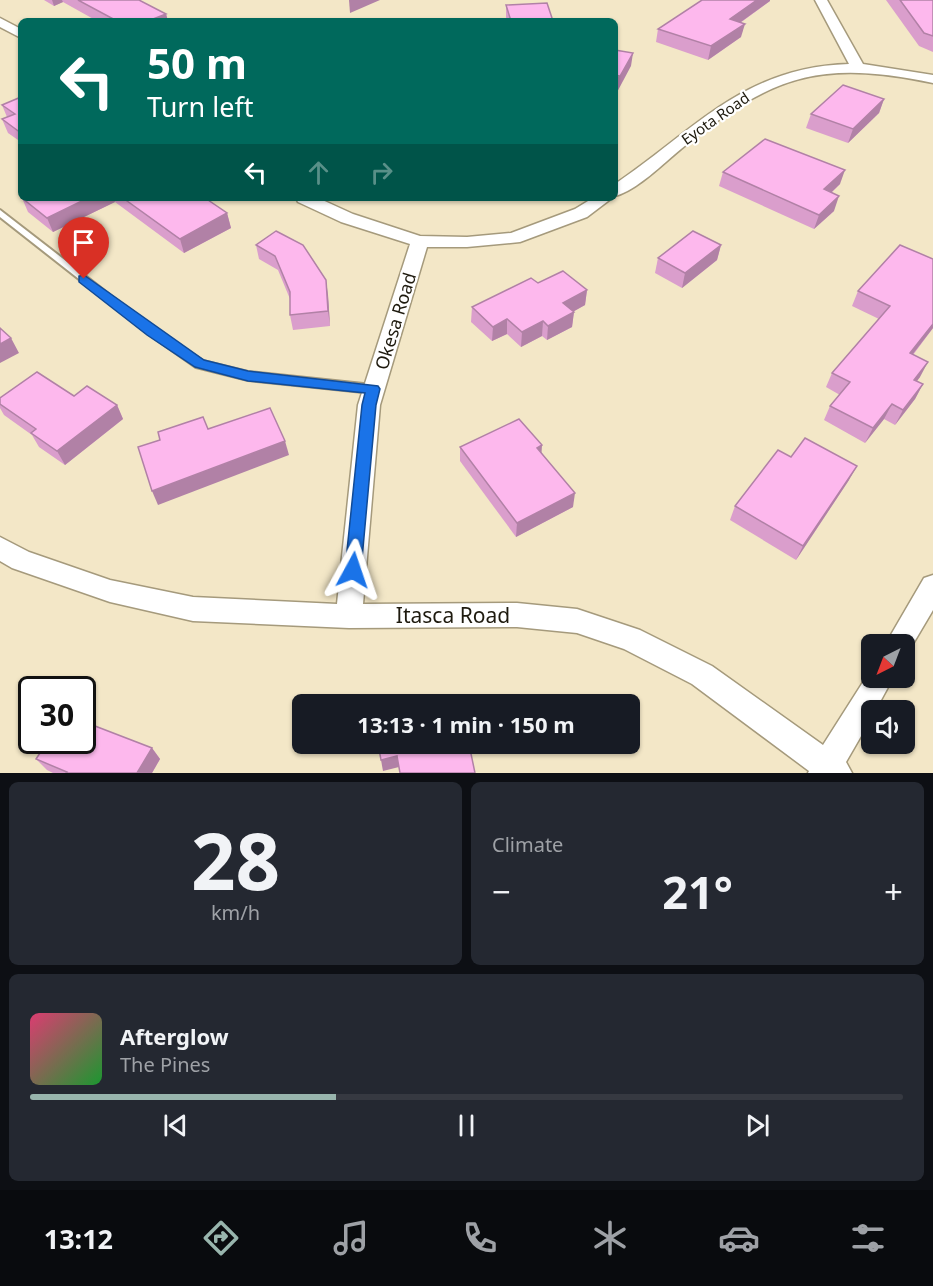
<!DOCTYPE html>
<meta charset="utf-8">
<style>
:root{--surface:#171b24;--page:#242831;--text:#f1f3f6;--muted:#9ea1a6;--line:#363941;--accent:#98b5ad}
body{margin:0;font-family:"Noto Sans",sans-serif;background:var(--page);color:var(--text);height:100vh;display:flex;flex-direction:column;font-size:22px;white-space:nowrap}
*{box-sizing:border-box;margin:0}
p{font-size:20px;color:var(--muted)}
.icon{flex:none;width:33px;height:33px;fill:none;stroke:currentColor;stroke-width:2;stroke-linecap:round;stroke-linejoin:round}
.map{position:relative;height:773px;overflow:hidden}
.panel{display:flex;flex-direction:column;gap:9px;padding:9px;background:#0d0f14;flex:1}
.panel>*{flex:none}
.hud{position:absolute;left:18px;top:18px;width:600px;height:183px;border-radius:9px;box-shadow:0 2px 4px #0004;background:#00695c;color:#fff;overflow:hidden}
.needle{width:39px;rotate:222deg}
.tools{position:absolute;left:861px;top:634px;display:grid;gap:12px}
.tools a{display:grid;place-items:center;width:54px;height:54px;border-radius:9px;background:var(--surface);box-shadow:0 2px 4px #0004;font-size:30px}
.speed{position:absolute;left:18px;top:676px;display:flex;gap:12px;font-size:30px;font-weight:700;text-align:center}
.speed>*{display:grid;place-content:center;width:78px;height:78px;border-radius:50%;background:var(--surface);box-shadow:0 2px 4px #0004;line-height:1}
.speed .limit{border:3px solid #111;border-radius:9px;background:#fff;color:#111}
.pin{position:absolute;display:grid;place-items:center;width:51px;height:51px;color:#fff;margin:-62px -26px;border-radius:50% 50% 50% 0;rotate:-45deg;box-shadow:0 0 6px #0007}
.pin .icon{rotate:45deg}
.me{position:absolute;width:66px;margin:-33px;rotate:5deg;stroke-linejoin:round;filter:drop-shadow(0 0 4px #0008)}
.turn{display:flex;align-items:center;gap:21px;height:126px;padding:0 30px;font-size:27px}
.turn .icon{width:78px;height:78px;stroke-width:2.5}
.turn b{display:block;font-size:42px;line-height:51px}
.lanes{display:flex;align-items:center;height:57px;padding:0 30px;background:#0003;justify-content:center;gap:30px;direction:ltr}
.lanes .off{opacity:.35}
.big{font-size:45px;font-weight:700;line-height:1.1}
.panel .tile{flex:1;display:flex;flex-direction:column;justify-content:center;gap:9px;min-width:0;padding:0 21px;border-radius:9px;background:var(--page)}
.panel .dial{align-items:center;gap:0}
.dial b{font-size:78px;line-height:1}
.song{display:flex;align-items:center;gap:18px}
.cover{width:72px;height:72px;border-radius:9px;background:linear-gradient(135deg,hsl(340 70% 55%),hsl(130 70% 35%))}
.played{height:6px;border-radius:3px;background:linear-gradient(90deg,var(--accent) 35%,var(--line) 35%)}
.keys{display:flex;justify-content:space-around;direction:ltr}
.heat{display:flex;justify-content:space-between;align-items:center;font-size:33px;direction:ltr}
.panel .tiles{flex:1;display:grid;gap:9px;grid-template-columns:1fr 1fr}
.tile:last-child{grid-column:span 2}
.trip{position:absolute;left:292px;top:694px;width:348px;height:60px;border-radius:9px;background:var(--surface);box-shadow:0 2px 4px #0004;font-weight:700;line-height:60px;text-align:center}
.menu{display:flex;height:96px;justify-content:space-around;align-items:center;background:#090b0e;color:var(--muted)}
.menu .icon{width:42px;height:42px}
.menu .on{color:var(--accent)}
.menu b{font-size:27px;color:var(--text)}
.map>svg:first-child{display:block}
.lines{fill:none;stroke-linecap:round;stroke-linejoin:round}
.lane-casing{stroke:#a59a7c;stroke-width:4}
.street-casing{stroke:#a59a7c;stroke-width:3}
.lane{fill:#fff;fill-rule:evenodd}
.street{fill:#fff;fill-rule:evenodd}
.wall{fill:#da9ecc}
.shaded-wall{fill:#b181a6}
.building{fill:#fdb8ed;stroke:#b181a6;stroke-width:1.5}
.route{fill:#1a73e8;stroke:#114b97;stroke-width:1.5}
.labels{text-anchor:middle;dominant-baseline:central;stroke-width:4.5;stroke-linejoin:round;paint-order:stroke}
.far-street-label{font-size:15px;fill:#1e1a0e;stroke:#fff}
.street-label{font-size:18px;fill:#1e1a0e;stroke:#fff}
.near-street-label{font-size:21px;fill:#1e1a0e;stroke:#fff}
</style>
<div class="map">
<svg width="933" height="773" viewBox="0 0 933 773">
<rect width="100%" height="100%" fill="#f3e7c7"/>
<g class="lines">
<g class="lane-casing">
<path id="lane" d="M0,210L155,330L203,361L248,372L373,385L378,389L373,393L248,380L196,367L149,334L0,217Z"/>
</g>
<g class="street-casing">
<g id="street">
<path d="M815,0H827L863,64L933,75V83C818,59 771,76 681,149C664,163 636,191 615,196V184C696,129 744,67 849,64Z"/>
<path d="M0,18L21,29V38L0,27Z"/>
<path d="M296,198H318L353,214L420,236L467,237L511,233L575,209L593,198H612L587,217L520,242L467,247H427L380,405L363,604L517,603L577,609L640,630L712,666L823,745L872,668V678H893L875,711H872V717L846,762L852,773H808L809,771L692,684L624,649L577,633L517,627L349,628L193,621L110,602L12,568L0,561V537L29,552L110,580L193,597L337,604L358,405L410,244L341,222L298,202Z"/>
<path d="M933,575V610L907,654L904,655V645H885L924,578Z"/>
</g>
</g>
<use href="#lane" class="lane"/>
<use href="#street" class="street"/>
</g>
<g class="wall">
<path d="M44,0H139L166,14L168,21H97L63,2L54,6Z"/>
<path d="M886,0H933V52L919,46Z"/>
<path d="M770,1L740,23L741,37L708,60L656,42L658,29Z"/>
<path d="M506,5L553,21H507L506,17Z"/>
<path d="M21,97V142L8,133L2,119L7,117L2,105Z"/>
<path d="M884,99L879,113L848,143L806,128L811,114Z"/>
<path d="M723,172L840,184L831,193L834,211L814,229L719,186Z"/>
<path d="M22,198H205L227,213L231,228L184,253L115,202L53,232L28,212Z"/>
<path d="M276,231L328,295L330,326L293,330L290,315V299L278,270L259,259L256,245Z"/>
<path d="M721,245L717,260L682,288L655,273L658,258Z"/>
<path d="M900,245L933,328L913,355L920,377L917,381L923,384L915,399L895,425L884,419L865,443L824,420L830,406L840,395L826,387L832,373L879,319L852,306L858,291Z"/>
<path d="M538,283L587,290L585,305L574,311L572,327L547,340L542,336L521,347L507,334L492,341L471,322L472,307Z"/>
<path d="M74,396L117,405L123,419L65,465L39,447L32,435L4,415L0,408V398Z"/>
<path d="M460,447L542,453L573,507L516,537L460,461Z"/>
<path d="M791,457L849,480L796,560L730,520L735,506Z"/>
<path d="M152,748L160,759L152,773H53L47,770L36,759Z"/>
</g>
<g class="shaded-wall">
<path d="M52,0H62L63,2L54,6Z"/>
<path d="M349,0H380L350,13Z"/>
<path d="M757,0H770V1L727,32L730,19Z"/>
<path d="M166,14L168,21H148Z"/>
<path d="M745,24L741,37L708,60L711,46Z"/>
<path d="M633,53L631,66L615,96V85Z"/>
<path d="M884,99L879,113L848,143L853,129Z"/>
<path d="M617,109L615,123V110Z"/>
<path d="M845,170L840,184L819,204L824,189Z"/>
<path d="M839,196L834,211L814,229L819,215Z"/>
<path d="M88,198H113L115,202L53,232L47,218Z"/>
<path d="M227,213L231,228L184,253L180,239Z"/>
<path d="M721,245L717,260L682,288L685,273Z"/>
<path d="M326,280L328,295L330,326L328,311Z"/>
<path d="M587,290L585,305L562,318L563,303Z"/>
<path d="M574,312L572,327L547,340L548,326Z"/>
<path d="M507,319V334L492,341L493,327Z"/>
<path d="M543,321L542,336L521,347L522,332Z"/>
<path d="M933,324V328L902,368L910,353Z"/>
<path d="M11,338L19,353L0,363V344Z"/>
<path d="M928,362L920,377L906,395L914,380Z"/>
<path d="M923,384L915,399L895,425L903,410Z"/>
<path d="M892,404L884,419L865,443L873,428Z"/>
<path d="M117,405L123,419L65,465L57,451Z"/>
<path d="M285,441L289,455L158,505L152,491Z"/>
<path d="M542,445L541,460L537,448Z"/>
<path d="M857,466L849,480L796,560L803,546Z"/>
<path d="M575,493L573,507L516,537L517,523Z"/>
<path d="M152,748L160,759L152,773H137Z"/>
<path d="M397,756L399,767L383,771L381,760Z"/>
</g>
<g class="building">
<path d="M78,0H139L166,14L148,21H117Z"/>
<path d="M702,0H757L730,19L745,24L711,46L658,29Z"/>
<path d="M900,0H933V36L924,33Z"/>
<path d="M547,3L553,21H511L506,5Z"/>
<path d="M615,50L633,53L615,85V79L620,76L615,75Z"/>
<path d="M843,85L884,99L853,129L811,114Z"/>
<path d="M21,97V133L2,119L15,114L2,105Z"/>
<path d="M765,139L845,170L824,189L839,196L819,215L723,172Z"/>
<path d="M22,198H88L47,218Z"/>
<path d="M123,198H205L227,213L180,239Z"/>
<path d="M276,231L303,245L326,280L328,311L290,315V292L275,256L256,245Z"/>
<path d="M693,231L721,245L685,273L658,258Z"/>
<path d="M900,245L933,259V324L910,353L928,362L914,380L923,384L903,410L892,404L873,428L830,406L850,382L832,373L890,306L858,291Z"/>
<path d="M563,271L587,290L563,303L574,312L548,326L543,321L522,332L507,319L493,327L472,307L531,278L538,283Z"/>
<path d="M0,328L11,338L0,344Z"/>
<path d="M37,372L74,396L87,386L117,405L57,451L31,433L36,429L0,404V398Z"/>
<path d="M270,408L285,441L152,491L138,447L160,440L158,432L203,417L208,429Z"/>
<path d="M519,419L542,445L537,448L575,493L517,523L460,447Z"/>
<path d="M805,438L857,466L803,546L735,506L778,450L791,457Z"/>
<path d="M82,721L152,748L137,773H66L67,772L36,759L48,741H82Z"/>
<path d="M378,744H469L475,773H400L397,756L381,760Z"/>
</g>
<path class="route" d="M84,275L204,360L248,371L378,386L380,389L376,405L361,570L359,575L353,577L347,575L345,570L362,405L365,393L248,381L195,367L147,335L79,282V276Z"/>
<g class="labels">
<g class="far-street-label">
<text transform="translate(715 118) rotate(-35)">Eyota Road</text>
</g>
<g class="street-label">
<text transform="translate(395 321) rotate(-73)">Okesa Road</text>
</g>
<g class="near-street-label">
<text x="453" y="615">Itasca Road</text>
</g>
</g>
</svg>
<div class="tools">
<a><svg class="needle" viewBox="-14 -14 28 28"><path d="M0-13l5 13h-10z" fill="#e53935"/><path d="M0 13l5-13h-10z" fill="#9ea1a6"/></svg></a>
<a><svg class="icon" aria-label="sound" viewBox="0 0 24 24"><path d="M4 9h4l5-4v14l-5-4H4zM17 9q2 3 0 6"/></svg></a>
</div>
<div class="speed"><div class="limit">30</div></div>
<div class="pin" style="left:84px;top:279px;background:#d93025"><svg class="icon" aria-label="arrive" viewBox="0 0 24 24"><path d="M6 21V4h12l-3 4 3 4H6"/></svg></div>
<svg class="me" style="left:353px;top:570px" viewBox="-20 -20 40 40"><path d="M0-17L14 15 0 8-14 15z" fill="#1a73e8" stroke="#fff" stroke-width="4"/></svg>
<div class="trip">13:13 · 1 min · 150 m</div>
<div class="hud">
<div class="turn"><svg class="icon" aria-label="left" viewBox="0 0 24 24"><path d="M17 20v-9H6M10 6l-5 5 5 5"/></svg><div><b>50 m</b>Turn left</div></div>
<div class="lanes"><svg class="icon" aria-label="left" viewBox="0 0 24 24"><path d="M17 20v-9H6M10 6l-5 5 5 5"/></svg><svg class="icon off" aria-label="ahead" viewBox="0 0 24 24"><path d="M12 20V5M6 11l6-6 6 6"/></svg><svg class="icon off" aria-label="right" viewBox="0 0 24 24"><path d="M7 20v-9h11M14 6l5 5-5 5"/></svg></div>
</div>
</div>
<section class="panel">
<div class="tiles">
<div class="tile dial"><b>28</b><p>km/h</p></div>
<div class="tile"><p>Climate</p>
<div class="heat"><a>−</a><b class="big">21°</b><a>+</a></div>
</div>
<div class="tile">
<div class="song"><i class="cover"></i><div><b>Afterglow</b><p>The Pines</p></div></div>
<div class="played"></div>
<div class="keys"><svg class="icon" aria-label="previous" viewBox="0 0 24 24"><path d="M18 5L8 12l10 7zM5 5v14"/></svg><svg class="icon" aria-label="pause" viewBox="0 0 24 24"><path d="M8 5v14M16 5v14"/></svg><svg class="icon" aria-label="next" viewBox="0 0 24 24"><path d="M6 5l10 7-10 7zM19 5v14"/></svg></div>
</div>
</div>
</section>
<nav class="menu">
<b>13:12</b>
<svg class="icon on" aria-label="directions" viewBox="0 0 24 24"><path d="M12 3l9 9-9 9-9-9zM9 14v-3h6M13 9l2 2-2 2"/></svg>
<svg class="icon" aria-label="music" viewBox="0 0 24 24"><path d="M9 18V5l10-2v13"/><circle cx="6" cy="18" r="3"/><circle cx="16" cy="16" r="3"/></svg>
<svg class="icon" aria-label="phone" viewBox="0 0 24 24"><path d="M5 4h4l2 5-3 2q2 4 5 5l2-3 5 2v4C11 20 4 13 5 4z"/></svg>
<svg class="icon" aria-label="climate" viewBox="0 0 24 24"><path d="M12 3v18M4 7l16 10M4 17L20 7"/></svg>
<svg class="icon" aria-label="car" viewBox="0 0 24 24"><path d="M5 17H2v-5l4-1 3-4h7l3 4 3 1v5h-3M9 17h6M6 11h13"/><circle cx="7" cy="17" r="2"/><circle cx="17" cy="17" r="2"/></svg>
<svg class="icon" aria-label="filters" viewBox="0 0 24 24"><path d="M4 7h16M4 17h16"/><circle cx="9" cy="7" r="2"/><circle cx="15" cy="17" r="2"/></svg>
</nav>
